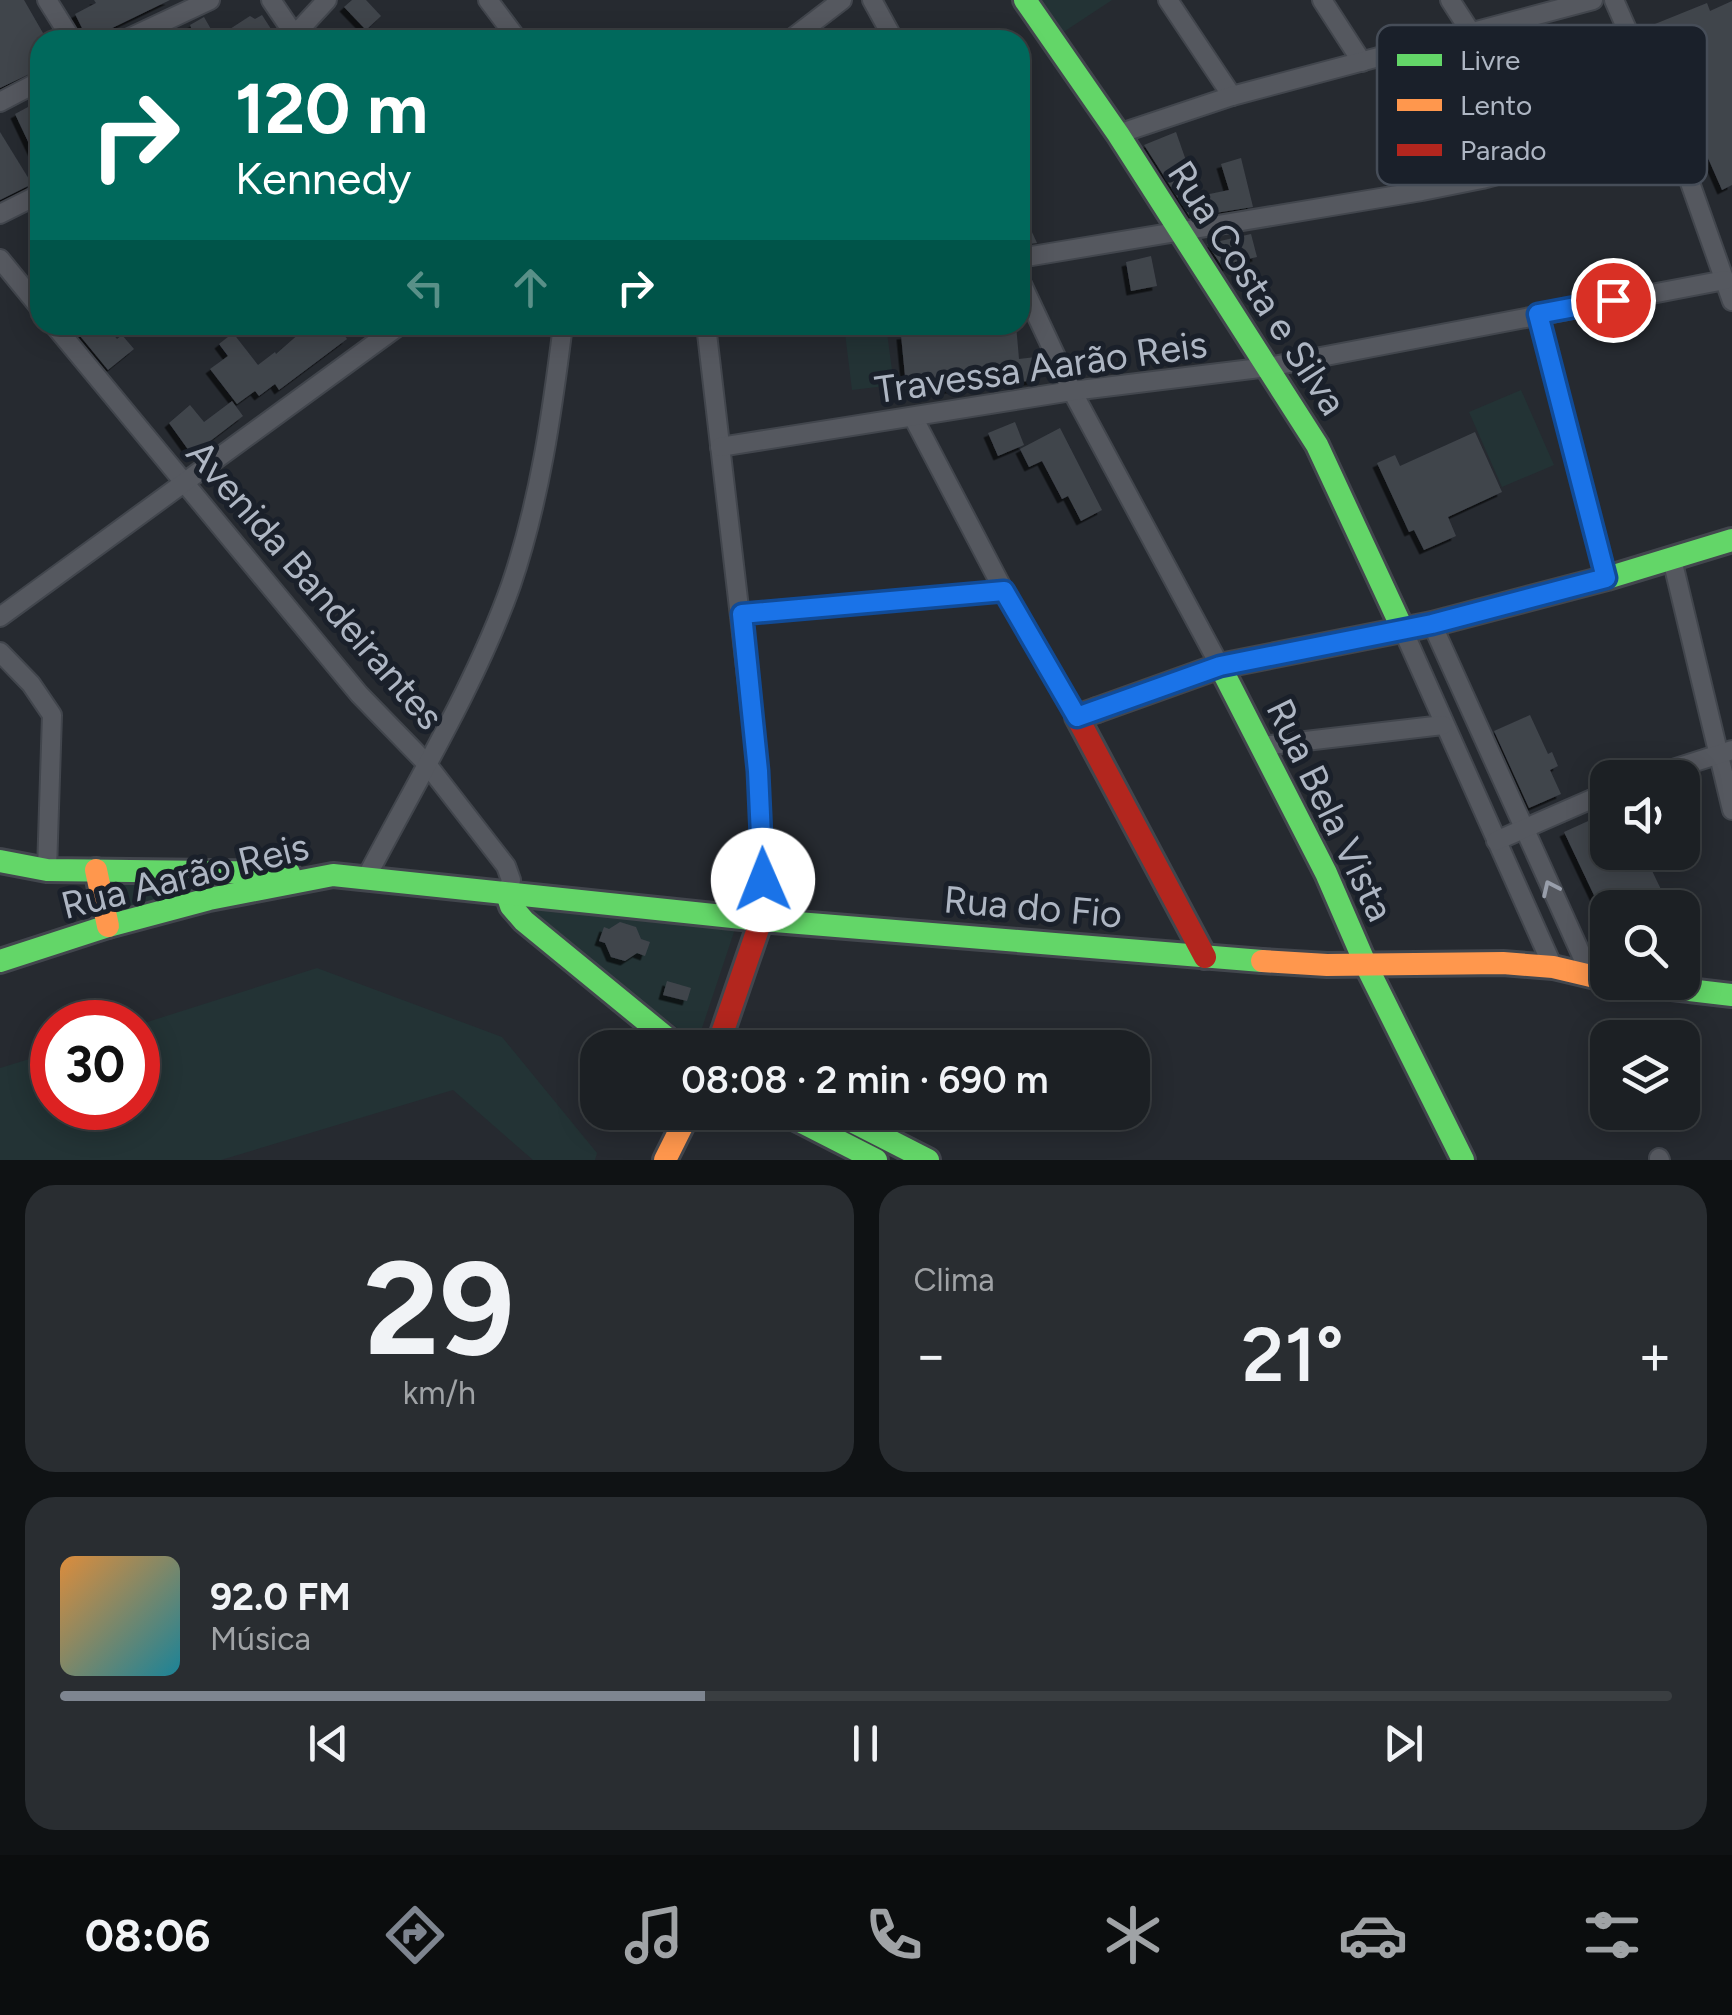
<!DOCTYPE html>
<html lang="pt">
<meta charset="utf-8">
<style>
:root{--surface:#1c2024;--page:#292d31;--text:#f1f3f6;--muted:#a0a3a6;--line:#3a3e41;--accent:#7e8590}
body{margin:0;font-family:Figtree,sans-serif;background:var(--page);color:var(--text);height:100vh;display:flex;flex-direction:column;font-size:38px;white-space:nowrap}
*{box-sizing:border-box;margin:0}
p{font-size:32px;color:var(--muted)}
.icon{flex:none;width:55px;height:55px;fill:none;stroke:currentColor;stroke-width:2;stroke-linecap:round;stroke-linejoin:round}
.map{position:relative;height:1160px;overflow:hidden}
.drawer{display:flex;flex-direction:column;gap:25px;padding:25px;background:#0f1214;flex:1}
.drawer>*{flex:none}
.top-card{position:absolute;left:30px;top:30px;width:1000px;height:305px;border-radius:30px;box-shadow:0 5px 25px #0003,0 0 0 2px var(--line);background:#00695c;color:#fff;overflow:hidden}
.fabs{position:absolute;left:1590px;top:760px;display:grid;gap:20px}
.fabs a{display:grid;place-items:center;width:110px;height:110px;border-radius:20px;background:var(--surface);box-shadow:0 5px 25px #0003,0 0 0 2px var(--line);font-size:50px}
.speed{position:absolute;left:30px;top:1000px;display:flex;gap:20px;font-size:50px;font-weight:700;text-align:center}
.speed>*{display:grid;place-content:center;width:130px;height:130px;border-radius:50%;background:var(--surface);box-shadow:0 5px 25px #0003,0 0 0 2px var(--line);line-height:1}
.speed .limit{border:15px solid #d22;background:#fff;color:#111}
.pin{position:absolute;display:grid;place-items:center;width:85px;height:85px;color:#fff;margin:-42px;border:5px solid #fff;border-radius:50%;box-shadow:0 2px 10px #0007}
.me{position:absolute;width:110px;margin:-55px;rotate:359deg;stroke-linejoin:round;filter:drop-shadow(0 0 8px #0008)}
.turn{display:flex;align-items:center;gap:35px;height:210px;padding:0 40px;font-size:45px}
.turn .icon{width:130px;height:130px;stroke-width:2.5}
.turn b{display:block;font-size:70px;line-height:85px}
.lanes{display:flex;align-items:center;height:95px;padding:0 40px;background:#0003;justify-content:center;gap:50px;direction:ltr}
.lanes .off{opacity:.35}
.big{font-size:75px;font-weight:600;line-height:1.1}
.drawer .card{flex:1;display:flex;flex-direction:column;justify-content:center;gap:15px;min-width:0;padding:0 35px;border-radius:30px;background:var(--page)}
.drawer .dial{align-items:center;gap:0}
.dial b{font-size:130px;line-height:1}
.song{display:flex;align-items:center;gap:30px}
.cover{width:120px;height:120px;border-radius:15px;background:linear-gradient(135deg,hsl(30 70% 55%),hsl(190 70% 35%))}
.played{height:10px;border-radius:5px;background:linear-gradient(90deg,var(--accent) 40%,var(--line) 40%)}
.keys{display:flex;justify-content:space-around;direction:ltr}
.heat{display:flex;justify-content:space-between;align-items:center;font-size:55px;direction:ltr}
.drawer .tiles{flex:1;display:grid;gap:25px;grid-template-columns:1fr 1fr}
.card:last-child{grid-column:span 2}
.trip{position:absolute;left:580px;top:1030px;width:570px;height:100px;border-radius:30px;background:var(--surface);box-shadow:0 5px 25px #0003,0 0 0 2px var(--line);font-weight:600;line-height:100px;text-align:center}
.menu{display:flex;height:160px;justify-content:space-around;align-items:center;background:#0b0d0e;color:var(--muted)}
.menu .icon{width:70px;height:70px}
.menu .current{color:var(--accent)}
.menu b{font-size:45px;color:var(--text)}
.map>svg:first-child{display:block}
.green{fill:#233335}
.building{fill:#40454c;filter:url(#shadow)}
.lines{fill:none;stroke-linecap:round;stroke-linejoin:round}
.street-casing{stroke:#42464d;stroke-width:22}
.fast-casing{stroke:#42464d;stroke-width:28}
.slow-casing{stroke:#42464d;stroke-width:28}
.jam-casing{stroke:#42464d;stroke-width:28}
.street{stroke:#55585f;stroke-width:18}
.fast{stroke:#63d668;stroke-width:22}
.slow{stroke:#ff974d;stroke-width:22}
.jam{stroke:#b3261e;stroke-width:22}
.oneway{stroke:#989eaa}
.route-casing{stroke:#114b97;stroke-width:25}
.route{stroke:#1a73e8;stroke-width:18}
.labels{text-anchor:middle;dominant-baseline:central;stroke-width:10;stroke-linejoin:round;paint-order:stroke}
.street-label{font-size:38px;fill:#aeb6c3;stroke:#1a202a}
.key{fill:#1a202a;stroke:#464d58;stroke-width:2.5}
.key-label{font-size:28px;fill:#aeb6c3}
</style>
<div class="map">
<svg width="1732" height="1160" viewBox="0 0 1732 1160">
<defs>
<filter id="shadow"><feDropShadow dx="-4.5" dy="4.5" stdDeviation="0" flood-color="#0009"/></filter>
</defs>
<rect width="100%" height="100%" fill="#262a30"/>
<g class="green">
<path d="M1034,0H1112L1059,35Z"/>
<path d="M844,325H886L894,385L852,390Z"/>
<path d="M1521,390L1554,465L1502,487L1469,412Z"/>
<path d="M105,877L195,882L197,893L115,917Z"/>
<path d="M515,903L736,926L697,1043Z"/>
<path d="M317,968L502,1037L597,1153L595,1160H533L453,1090L221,1160H0V1068L52,1052V1108H138V1025Z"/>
</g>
<g class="building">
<path d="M0,0H24L47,40H40V69L0,88Z"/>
<path d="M94,0H170L104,32L105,35L94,40H88L75,14L96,3Z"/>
<path d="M352,0H366L381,16L366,30L344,7Z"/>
<path d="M1732,1V185L1722,190L1650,26L1707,3L1710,11Z"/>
<path d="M262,15L278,40H171L192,30L190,25L204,17L216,38L250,16L255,19Z"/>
<path d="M28,107L32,114L40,109V167L15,114Z"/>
<path d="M0,132L32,184L0,200Z"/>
<path d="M1176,132L1190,172L1180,176L1190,198L1229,190L1221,164L1241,158L1253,207L1190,217L1144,145Z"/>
<path d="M1020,206L1037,243L1020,245Z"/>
<path d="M1251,234L1257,257L1235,262L1224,269L1207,244Z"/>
<path d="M1151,256L1157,286L1131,291L1126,262Z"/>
<path d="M71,325H105L117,339L122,335L134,349L108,370Z"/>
<path d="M309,325H337L347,339L279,390L275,384L259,396L255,391L237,404L210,369L228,356L219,344L233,333L258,365L275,352L276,354Z"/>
<path d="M1000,325H1016L1019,359L1036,357L1038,380L902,394L900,377L905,376L901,335Z"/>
<path d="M232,401L243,416L192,455L169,423L190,405L204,422Z"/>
<path d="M1015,422L1024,445L998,456L988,433Z"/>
<path d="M1060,428L1102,510L1081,521L1068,496L1062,499L1042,461L1029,467L1020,449Z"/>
<path d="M1475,432L1502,492L1448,517L1456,536L1424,550L1414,530L1409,532L1377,463L1395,455L1400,466Z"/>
<path d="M1530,715L1548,754L1552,752L1558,766L1550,770L1561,794L1529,808L1494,731Z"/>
<path d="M1608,812V852H1643L1668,904L1660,908H1600L1564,832Z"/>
<path d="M720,881L750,884L749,902L718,899Z"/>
<path d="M620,922L636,927L641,939L650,942L645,956L637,953L625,961L611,957L605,943L599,941L604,927L609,929Z"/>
<path d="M667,981L691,988L687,1001L663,995Z"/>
</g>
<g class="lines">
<g class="street-casing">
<g id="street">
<path d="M47,0L72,40"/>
<path d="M271,0L298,40"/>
<path d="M488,0L518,40"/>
<path d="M872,0L894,40"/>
<path d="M1168,0L1232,96"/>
<path d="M1322,0L1362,62"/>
<path d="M1450,0L1472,34"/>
<path d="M1614,0L1671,129L1732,301"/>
<path d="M125,40L210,0"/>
<path d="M290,40L327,0"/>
<path d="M790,40L842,0"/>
<path d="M0,102L40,81"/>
<path d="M1118,134L1232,96L1593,0"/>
<path d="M0,214L40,194"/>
<path d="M1020,258L1422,191L1482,179L1671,129"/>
<path d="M0,259L40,308"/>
<path d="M1020,280L1072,391L1220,666"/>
<path d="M1538,314L1607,578"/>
<path d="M54,325L359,694L426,763L506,866L511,880L507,894"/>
<path d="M706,325L758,771L763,880L761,920"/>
<path d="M914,419L1004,591L1077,717"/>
<path d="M720,447L1072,391L1268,367L1725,280"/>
<path d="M1672,559L1732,810"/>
<path d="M742,613L1004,591"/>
<path d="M0,617L400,325"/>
<path d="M1432,624L1591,976"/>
<path d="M1403,630L1553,967"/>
<path d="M0,652L31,684L52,715L47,870"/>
<path d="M1262,746L1443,725"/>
<path d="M1645,778L1732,750"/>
<path d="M1496,841L1608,792"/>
<path d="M366,878C415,784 476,684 511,585C540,500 552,413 563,325"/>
<path d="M1659,1158L1660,1160"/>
</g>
</g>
<g class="fast-casing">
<g id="fast">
<path d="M1025,0L1118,134L1317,445L1403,630"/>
<path d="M1220,666L1326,873L1365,963L1463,1160"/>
<path d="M1097,710L1220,666L1432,624L1607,578L1732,540"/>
<path d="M0,861L47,870L289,873"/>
<path d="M507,894L511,906L524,921L679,1048"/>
<path d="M0,961L108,926L209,899L333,875L761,920L1262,961"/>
<path d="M1621,982L1732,995"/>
<path d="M782,1112L876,1160"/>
<path d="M834,1112L928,1160"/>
</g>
</g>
<g class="slow-casing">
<g id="slow">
<path d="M96,870L108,926"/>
<path d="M1262,961L1327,965L1503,963L1553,967L1608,980"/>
<path d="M665,1160L689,1112"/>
</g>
</g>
<g class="jam-casing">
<g id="jam">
<path d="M1097,710L1077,717L1205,957"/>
<path d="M717,1048L761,920"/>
</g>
</g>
<use href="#street" class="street"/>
<use href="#fast" class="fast"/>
<use href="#slow" class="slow"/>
<use href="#jam" class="jam"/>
</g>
<defs><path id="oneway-chevron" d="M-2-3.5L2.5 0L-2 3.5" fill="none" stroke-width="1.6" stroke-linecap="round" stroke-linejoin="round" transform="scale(2.5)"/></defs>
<use class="oneway" href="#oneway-chevron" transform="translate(1550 888) rotate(-115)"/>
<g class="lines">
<g class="route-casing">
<path id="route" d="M763,880L758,771L742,614L1004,591L1077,717L1220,666L1432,624L1606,578L1538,314L1613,300"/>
</g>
<use href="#route" class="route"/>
</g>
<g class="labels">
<g class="street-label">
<text transform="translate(1257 288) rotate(57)">Rua Costa e Silva</text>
<text transform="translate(1041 367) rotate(-8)">Travessa Aarão Reis</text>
<text transform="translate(315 585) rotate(49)">Avenida Bandeirantes</text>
<text transform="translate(1330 810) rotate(64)">Rua Bela Vista</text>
<text transform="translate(185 876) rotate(-14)">Rua Aarão Reis</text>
<text transform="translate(1033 907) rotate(5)">Rua do Fio</text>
</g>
</g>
<rect x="1377" y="25" width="330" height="160" rx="15" class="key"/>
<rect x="1397" y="54" width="45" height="12" fill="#63d668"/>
<rect x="1397" y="99" width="45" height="12" fill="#ff974d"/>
<rect x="1397" y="144" width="45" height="12" fill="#b3261e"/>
<g class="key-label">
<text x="1460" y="70">Livre</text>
<text x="1460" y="115">Lento</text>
<text x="1460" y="160">Parado</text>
</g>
</svg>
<div class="fabs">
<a><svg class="icon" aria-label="sound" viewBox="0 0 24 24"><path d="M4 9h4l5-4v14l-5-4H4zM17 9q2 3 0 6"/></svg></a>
<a><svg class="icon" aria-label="search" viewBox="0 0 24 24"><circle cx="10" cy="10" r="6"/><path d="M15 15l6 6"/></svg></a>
<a><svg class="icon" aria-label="layers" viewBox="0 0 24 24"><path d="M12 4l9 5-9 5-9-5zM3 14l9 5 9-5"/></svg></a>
</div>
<div class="speed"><div class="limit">30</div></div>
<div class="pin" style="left:1613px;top:300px;background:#d93025"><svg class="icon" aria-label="arrive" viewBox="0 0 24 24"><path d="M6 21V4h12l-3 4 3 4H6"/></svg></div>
<svg class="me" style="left:763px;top:880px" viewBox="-20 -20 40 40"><circle r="19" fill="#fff"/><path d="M0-13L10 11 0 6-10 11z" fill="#1a73e8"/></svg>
<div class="trip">08:08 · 2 min · 690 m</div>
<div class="top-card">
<div class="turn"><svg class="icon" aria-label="right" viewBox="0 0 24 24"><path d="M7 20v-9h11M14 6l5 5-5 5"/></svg><div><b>120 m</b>Kennedy</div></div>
<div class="lanes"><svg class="icon off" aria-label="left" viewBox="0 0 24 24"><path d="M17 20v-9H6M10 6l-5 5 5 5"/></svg><svg class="icon off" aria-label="ahead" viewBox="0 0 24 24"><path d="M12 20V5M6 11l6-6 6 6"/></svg><svg class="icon" aria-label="right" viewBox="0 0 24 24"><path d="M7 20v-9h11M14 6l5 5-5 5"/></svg></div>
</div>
</div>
<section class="drawer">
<div class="tiles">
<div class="card dial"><b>29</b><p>km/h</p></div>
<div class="card"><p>Clima</p>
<div class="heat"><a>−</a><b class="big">21°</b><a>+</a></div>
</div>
<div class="card">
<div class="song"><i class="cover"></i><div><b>92.0 FM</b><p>Música</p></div></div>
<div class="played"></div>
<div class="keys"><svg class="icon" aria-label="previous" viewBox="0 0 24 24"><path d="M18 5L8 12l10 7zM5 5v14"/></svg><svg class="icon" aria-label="pause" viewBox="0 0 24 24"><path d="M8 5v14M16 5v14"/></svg><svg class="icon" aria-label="next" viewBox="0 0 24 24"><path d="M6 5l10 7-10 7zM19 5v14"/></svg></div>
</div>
</div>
</section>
<nav class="menu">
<b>08:06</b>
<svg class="icon current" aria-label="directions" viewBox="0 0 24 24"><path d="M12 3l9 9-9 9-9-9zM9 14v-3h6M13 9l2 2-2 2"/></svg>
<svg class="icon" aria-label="music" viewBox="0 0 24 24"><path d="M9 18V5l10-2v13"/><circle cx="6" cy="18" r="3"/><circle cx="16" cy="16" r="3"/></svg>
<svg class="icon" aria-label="phone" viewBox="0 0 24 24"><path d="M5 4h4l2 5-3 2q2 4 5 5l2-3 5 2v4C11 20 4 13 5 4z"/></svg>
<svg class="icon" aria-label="climate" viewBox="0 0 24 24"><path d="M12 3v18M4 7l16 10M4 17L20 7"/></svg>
<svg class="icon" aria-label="car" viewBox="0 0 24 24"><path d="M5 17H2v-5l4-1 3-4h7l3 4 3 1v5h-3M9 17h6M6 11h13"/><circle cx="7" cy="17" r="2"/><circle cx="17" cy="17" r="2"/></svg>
<svg class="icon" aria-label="filters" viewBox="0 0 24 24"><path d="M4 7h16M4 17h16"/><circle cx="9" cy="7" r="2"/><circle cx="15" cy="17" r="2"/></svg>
</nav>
